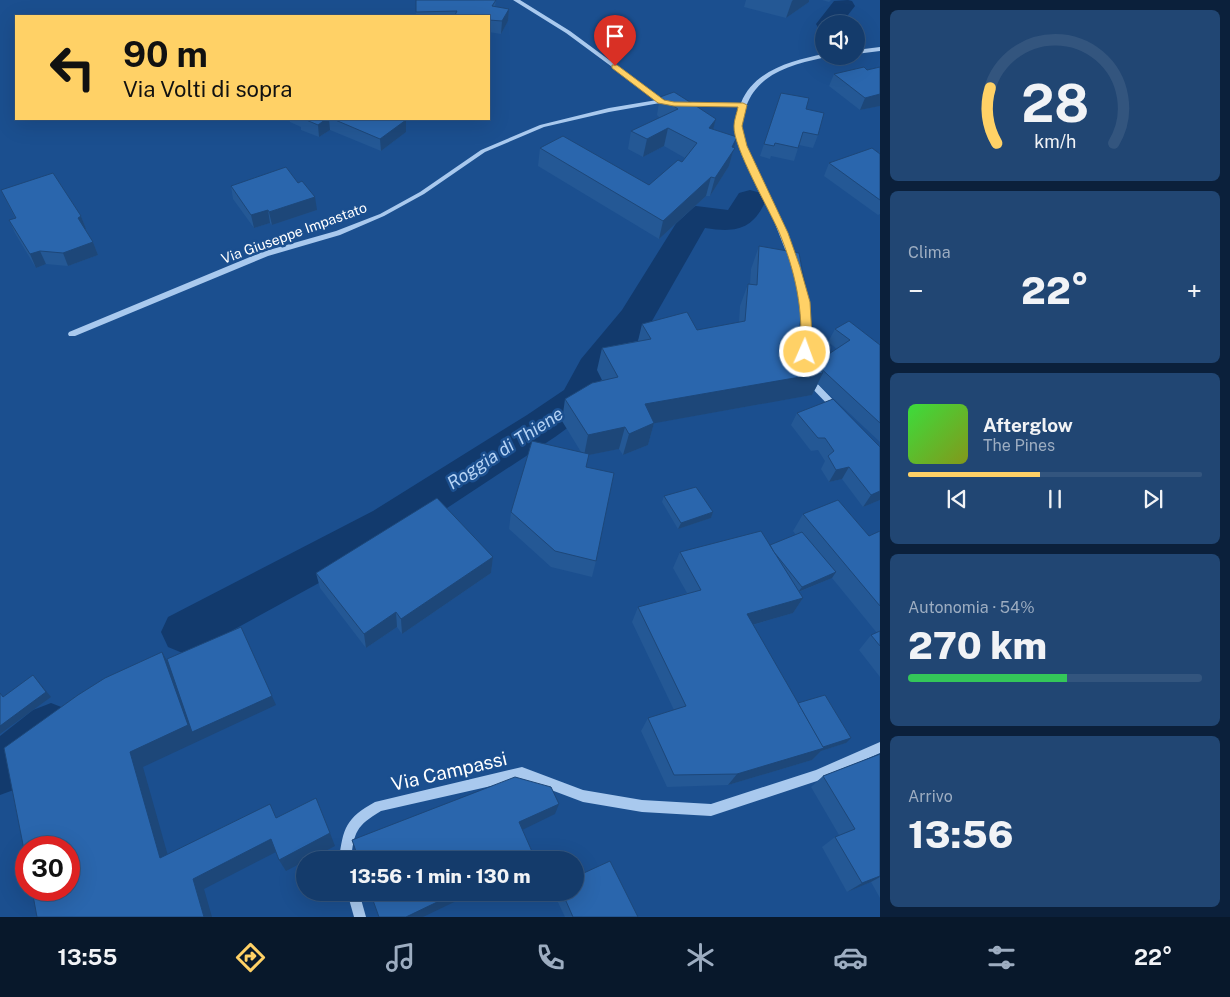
<!DOCTYPE html>
<html lang="it">
<meta charset="utf-8">
<style>
:root{--surface:#143b6b;--page:#214673;--text:#f1f3f6;--muted:#9dadc1;--line:#33557e;--accent:#ffd166}
body{margin:0;font-family:"Public Sans",sans-serif;background:var(--page);color:var(--text);height:100vh;display:flex;flex-direction:column;font-size:19px;white-space:nowrap}
*{box-sizing:border-box;margin:0}
p{font-size:16px;color:var(--muted)}
.icon{flex:none;width:28px;height:28px;fill:none;stroke:currentColor;stroke-width:2;stroke-linecap:round;stroke-linejoin:round}
.map{position:relative;flex:1;overflow:hidden}
.drawer{display:flex;flex-direction:column;gap:10px;padding:10px;background:#0b203b;width:350px}
.drawer>*{flex:none}
.guide{position:absolute;left:15px;top:15px;width:475px;height:105px;border-radius:0px;box-shadow:0 5px 20px #0002,0 0 0 1px var(--line);background:#ffd166;color:#111;overflow:hidden}
.buttons{position:absolute;left:815px;top:15px;display:grid;gap:10px}
.buttons a{display:grid;place-items:center;width:50px;height:50px;border-radius:50%;background:var(--surface);box-shadow:0 5px 20px #0002,0 0 0 1px var(--line);font-size:25px}
.speed{position:absolute;left:15px;top:836px;display:flex;gap:10px;font-size:25px;font-weight:700;text-align:center}
.speed>*{display:grid;place-content:center;width:65px;height:65px;border-radius:50%;background:var(--surface);box-shadow:0 5px 20px #0002,0 0 0 1px var(--line);line-height:1}
.speed .limit{border:8px solid #d22;background:#fff;color:#111}
.pin{position:absolute;display:grid;place-items:center;width:42px;height:42px;color:#fff;margin:-51px -21px;border-radius:50% 50% 50% 0;rotate:-45deg;box-shadow:0 0 5px #0007}
.pin .icon{rotate:45deg}
.me{position:absolute;width:55px;margin:-28px;rotate:2deg;stroke-linejoin:round;filter:drop-shadow(0 0 4px #0008)}
.turn{display:flex;align-items:center;gap:18px;height:105px;padding:0 25px;font-size:22px}
.turn .icon{width:65px;height:65px;stroke-width:2.5}
.turn b{display:block;font-size:35px;line-height:42px}
.big{font-size:38px;font-weight:800;line-height:1.1}
.drawer .widget{flex:1;display:flex;flex-direction:column;justify-content:center;gap:8px;min-width:0;padding:0 18px;border-radius:8px;background:var(--page)}
.drawer .dial{align-items:center;gap:0}
.dial svg{height:130px;overflow:visible;fill:none;stroke:var(--line);stroke-width:7;stroke-linecap:round;text-anchor:middle}
.dial text{fill:var(--text);stroke:none}
.song{display:flex;align-items:center;gap:15px}
.cover{width:60px;height:60px;border-radius:8px;background:linear-gradient(135deg,hsl(120 70% 55%),hsl(70 70% 35%))}
.played{height:5px;border-radius:2px;background:linear-gradient(90deg,var(--accent) 45%,var(--line) 45%)}
.keys{display:flex;justify-content:space-around;direction:ltr}
.heat{display:flex;justify-content:space-between;align-items:center;font-size:28px;direction:ltr}
.charge{height:8px;border-radius:4px;background:linear-gradient(90deg,#34c759 54%,var(--line) 0)}
.trip{position:absolute;left:296px;top:851px;width:288px;height:50px;border-radius:25px;background:var(--surface);box-shadow:0 5px 20px #0002,0 0 0 1px var(--line);font-weight:800;line-height:50px;text-align:center}
.dock{display:flex;height:80px;justify-content:space-around;align-items:center;background:#08182b;color:var(--muted)}
.dock .icon{width:35px;height:35px}
.dock .selected{color:var(--accent)}
.dock b{font-size:22px;color:var(--text)}
main{display:flex;flex:1;min-height:0}
.map>svg:first-child{display:block}
.lines{fill:none;stroke-linecap:round;stroke-linejoin:round}
.canal{fill:#123a6d;fill-rule:evenodd}
.minor{fill:#a9c9ee;fill-rule:evenodd}
.wall{fill:#245895}
.shaded-wall{fill:#1d4779}
.building{fill:#2a66ad;stroke:#1d4779}
.route{fill:#ffd166;stroke:#a68842}
.labels{text-anchor:middle;dominant-baseline:central;stroke-width:5;stroke-linejoin:round;paint-order:stroke}
.far-street-label{font-size:14px;fill:#fff;stroke:#1b4f8f}
.water-label{font-size:18px;font-style:italic;fill:#b5d3f5;stroke:#1b4f8f}
.near-street-label{font-size:19px;fill:#fff;stroke:#1b4f8f}
</style>
<main>
<div class="map">
<svg width="880" height="917" viewBox="0 0 880 917">
<rect width="100%" height="100%" fill="#1b4f8f"/>
<g class="lines">
<g class="canal">
<path d="M848,0L852,1L855,6L841,24H824V30L819,29L816,24L834,1Z"/>
<path d="M750,190L761,193L766,200C753,230 736,233 705,228L648,328L609,376L592,410L555,437L403,537L202,647L185,654L168,647L161,632L168,617L373,511L527,415L564,390L581,359L622,310L685,209L696,206L728,210L739,193Z"/>
<path d="M51,703L69,710L77,728L69,746L19,788L0,795V736L33,710Z"/>
</g>
<g class="minor">
<path d="M513,0H520L570,31L666,102L663,104L660,103L609,112L544,127L485,152L424,194L384,216L340,235L268,256L75,336H69L68,334L69,332L262,252L336,231L380,214L420,192L481,150L540,125L609,108L657,100L566,33Z"/>
<path d="M880,47V51L856,54V50Z"/>
<path d="M824,54V56H827L826,57C795,64 758,72 746,107C744,114 741,121 741,129C743,149 756,168 764,185C776,210 788,236 798,262L794,264L790,262L774,221L738,141L735,126L740,107L683,106L680,104L683,102L741,103C754,70 793,60 824,54Z"/>
<path d="M797,282H800L804,284C810,309 811,334 808,360L804,363L800,360L802,322L796,284Z"/>
<path d="M808,376L811,377L839,406L840,408L839,410H833L805,381L804,379Z"/>
<path d="M880,742V753L817,781L711,816L642,812L583,802L522,779L381,811C356,826 354,832 351,860H339C343,828 346,818 375,802L522,767L583,790L642,800L711,804L816,770Z"/>
<path d="M347,892H359L366,917H354Z"/>
</g>
</g>
<g class="wall">
<path d="M416,0H496L495,7L509,9L508,21L501,34L489,32V16H416Z"/>
<path d="M746,0H809V2L786,18L744,7Z"/>
<path d="M822,0H831L829,2Z"/>
<path d="M880,67V106L860,110L829,86L834,74L867,70Z"/>
<path d="M781,93L806,109L818,135L813,148L799,145L794,161L771,156L770,159L760,156Z"/>
<path d="M660,97L716,119L713,129L737,137L729,166L710,196H706L659,239L538,166L540,148L649,185L682,162L685,158L664,146L643,157L628,149L631,131L660,118L657,115Z"/>
<path d="M289,119H404L406,132L381,151L330,130L319,137L301,130V127L290,122Z"/>
<path d="M880,154V214L878,215L824,176L829,163Z"/>
<path d="M298,183L317,210L272,225L270,223L254,228L233,199L231,186Z"/>
<path d="M1,190L81,216L86,229L85,230L93,242L98,255L68,266L46,264L36,268L15,233L9,220L15,218Z"/>
<path d="M759,246L798,341L815,363L837,349L828,342L835,329L880,345V442L818,384L812,395L654,423L648,445L623,455L619,449L589,455L586,467L596,561L592,577L551,567L509,529L511,512L581,452L562,421L565,399L602,380L597,370L602,348L638,341L642,324L697,330L739,322L740,306L748,284H750L751,269Z"/>
<path d="M833,399L880,500L863,507L842,479L829,482L821,469L825,461L818,450L811,451L791,425L797,413Z"/>
<path d="M664,496L713,512L711,518L678,529L662,502Z"/>
<path d="M803,514L869,536L880,531V677L859,650L871,635L877,633L832,578L799,592L803,598L793,613L753,625L798,703L846,743L821,751L812,760L728,785L667,787L641,731L648,718L674,710L632,622L638,607L687,593L673,568L680,552L770,545L796,535L793,531Z"/>
<path d="M493,557L491,573L402,634L397,627L366,648L320,588L316,573Z"/>
<path d="M880,754V898L871,882L847,892L822,847L835,837L839,835L811,787L823,776Z"/>
<path d="M554,892H575L638,917H565L554,894Z"/>
</g>
<g class="shaded-wall">
<path d="M793,0H809V2L786,18L792,1Z"/>
<path d="M509,9L508,21L501,34L502,21Z"/>
<path d="M880,94V106L860,110L865,98Z"/>
<path d="M326,119H329L330,130L319,137L318,125Z"/>
<path d="M716,119L711,137L709,128Z"/>
<path d="M406,120V132L381,151L380,139Z"/>
<path d="M668,128L664,146L643,157L647,139Z"/>
<path d="M737,137L729,166L710,196L715,178Z"/>
<path d="M711,177L706,196L659,239L663,221Z"/>
<path d="M315,197L317,210L272,225L269,212Z"/>
<path d="M268,210L270,223L254,228L251,215Z"/>
<path d="M81,216L86,229L83,231L78,218Z"/>
<path d="M93,242L98,255L68,266L63,253Z"/>
<path d="M40,251L46,264L36,268L30,254Z"/>
<path d="M823,373L812,395L639,426L645,404Z"/>
<path d="M654,423L648,445L623,455L629,434Z"/>
<path d="M625,427L619,449L584,456L588,435Z"/>
<path d="M849,467L842,479L829,482L836,470Z"/>
<path d="M880,491V500L863,507L871,495Z"/>
<path d="M713,512L711,518L678,529L681,523Z"/>
<path d="M493,557L491,573L402,634L401,619Z"/>
<path d="M836,572L832,578L798,592L802,587Z"/>
<path d="M803,598L793,613L738,629L747,614Z"/>
<path d="M396,612L397,627L366,648L364,634Z"/>
<path d="M162,652L172,669L272,696L276,705L143,767L172,870L160,858L130,752Z"/>
<path d="M33,675L51,697L0,734V726Z"/>
<path d="M851,738L846,743L821,751L812,760L728,785L737,774Z"/>
<path d="M559,804L555,814L516,833L519,822Z"/>
<path d="M330,833L335,846L308,860H305V861L286,871L279,860Z"/>
<path d="M271,839L278,851L204,889L212,917H204L193,879Z"/>
<path d="M534,856L533,860H527Z"/>
<path d="M880,876V877L871,882L847,892L862,883Z"/>
<path d="M458,892H475L423,917H406Z"/>
</g>
<g class="building">
<path d="M416,0H496L492,6L509,9L502,21L489,20V16H465L455,15L457,11L416,12Z"/>
<path d="M864,67L867,70L880,67V94L865,98L834,74Z"/>
<path d="M674,92L693,104L716,119L709,128L737,137L732,147L735,148L715,178L711,177L663,221L540,148L563,136L649,185L678,160L682,162L697,143L668,128L647,139L631,131L678,109L660,97Z"/>
<path d="M781,93L809,98L806,109L824,113L818,135L803,132L798,148L775,143L774,146L764,144Z"/>
<path d="M304,119H326L318,125Z"/>
<path d="M333,119H404L406,120L380,139Z"/>
<path d="M872,148L880,154V200L829,163Z"/>
<path d="M286,167L298,183L302,181L315,197L269,212L268,210L251,215L231,186Z"/>
<path d="M53,173L81,216L78,218L93,242L63,253L40,251L30,254L9,220L16,218L1,190Z"/>
<path d="M759,246L799,253L805,284L798,341L823,373L645,404L654,423L629,434L625,427L588,435L565,399L592,383L618,377L602,348L651,339L642,324L687,312L697,330L745,321L748,284L757,285Z"/>
<path d="M849,321L880,345V423L815,363L850,340L835,329Z"/>
<path d="M833,399L880,447V491L871,495L849,467L836,470L828,456L834,451L825,438H818L797,413Z"/>
<path d="M532,441L589,454L586,467L614,473L596,561L555,551L511,512Z"/>
<path d="M696,487L713,512L681,523L664,496Z"/>
<path d="M437,498L493,557L401,619L396,612L364,634L316,573Z"/>
<path d="M838,500L869,536L880,531V606L803,514Z"/>
<path d="M761,531L803,598L747,614L824,748L737,774L674,775L648,718L686,706L638,607L701,590L680,552Z"/>
<path d="M802,532L836,572L802,587L774,552L770,545Z"/>
<path d="M241,627L272,696L192,732L167,659Z"/>
<path d="M880,631V646L871,635Z"/>
<path d="M162,652L188,725L130,752L160,858L270,804L276,818L316,798L330,833L279,860L271,839L193,879L204,917H37L32,890H69V848H26V860L4,748L78,695L105,678Z"/>
<path d="M33,675L46,692L0,726V693L3,697Z"/>
<path d="M825,695L851,738L823,747L798,703Z"/>
<path d="M880,754V876L862,883L835,837L855,829L823,776Z"/>
<path d="M515,777L551,787L559,804L519,822L534,856L527,860H359L352,840Z"/>
<path d="M610,861L638,917H573L562,892H575V877Z"/>
<path d="M370,892H458L406,917H379Z"/>
</g>
<path class="route" d="M612,65H617L664,100L674,102L743,103L747,105L742,126L747,146L788,233L800,267L810,302L812,337L809,355H801L800,352C804,311 795,270 779,232C769,209 733,147 734,126C734,120 737,113 738,107L674,106L658,103L612,68Z"/>
<g class="labels">
<g class="far-street-label">
<text transform="translate(294 233) rotate(-20)">Via Giuseppe Impastato</text>
</g>
<g class="water-label">
<text transform="translate(505 448) rotate(-33)">Roggia di Thiene</text>
</g>
<g class="near-street-label">
<text transform="translate(449 771) rotate(-13)">Via Campassi</text>
</g>
</g>
</svg>
<div class="buttons">
<a><svg class="icon" aria-label="sound" viewBox="0 0 24 24"><path d="M4 9h4l5-4v14l-5-4H4zM17 9q2 3 0 6"/></svg></a>
</div>
<div class="speed"><div class="limit">30</div></div>
<div class="pin" style="left:615px;top:66px;background:#d93025"><svg class="icon" aria-label="arrive" viewBox="0 0 24 24"><path d="M6 21V4h12l-3 4 3 4H6"/></svg></div>
<svg class="me" style="left:805px;top:352px" viewBox="-20 -20 40 40"><circle r="17" fill="#ffd166" stroke="#fff" stroke-width="3"/><path d="M0-11L8 9 0 5-8 9z" fill="#fff"/></svg>
<div class="trip">13:56 · 1 min · 130 m</div>
<div class="guide">
<div class="turn"><svg class="icon" aria-label="left" viewBox="0 0 24 24"><path d="M17 20v-9H6M10 6l-5 5 5 5"/></svg><div><b>90 m</b>Via Volti di sopra</div></div>
</div>
</div>
<section class="drawer">
<div class="widget dial"><svg viewBox="0 0 100 80">
<path d="M14 69A42 42 0 1 1 86 69"/>
<path d="M14 69A42 42 0 0 1 10 35" stroke="#ffd166"/>
<text x="50" y="56" font-size="32" font-weight="700">28</text>
<text x="50" y="72" font-size="11">km/h</text>
</svg></div>
<div class="widget"><p>Clima</p>
<div class="heat"><a>−</a><b class="big">22°</b><a>+</a></div>
</div>
<div class="widget">
<div class="song"><i class="cover"></i><div><b>Afterglow</b><p>The Pines</p></div></div>
<div class="played"></div>
<div class="keys"><svg class="icon" aria-label="previous" viewBox="0 0 24 24"><path d="M18 5L8 12l10 7zM5 5v14"/></svg><svg class="icon" aria-label="pause" viewBox="0 0 24 24"><path d="M8 5v14M16 5v14"/></svg><svg class="icon" aria-label="next" viewBox="0 0 24 24"><path d="M6 5l10 7-10 7zM19 5v14"/></svg></div>
</div>
<div class="widget"><p>Autonomia · 54%</p><b class="big">270 km</b><div class="charge"></div></div>
<div class="widget"><p>Arrivo</p><b class="big">13:56</b></div>
</section>
</main>
<nav class="dock">
<b>13:55</b>
<svg class="icon selected" aria-label="directions" viewBox="0 0 24 24"><path d="M12 3l9 9-9 9-9-9zM9 14v-3h6M13 9l2 2-2 2"/></svg>
<svg class="icon" aria-label="music" viewBox="0 0 24 24"><path d="M9 18V5l10-2v13"/><circle cx="6" cy="18" r="3"/><circle cx="16" cy="16" r="3"/></svg>
<svg class="icon" aria-label="phone" viewBox="0 0 24 24"><path d="M5 4h4l2 5-3 2q2 4 5 5l2-3 5 2v4C11 20 4 13 5 4z"/></svg>
<svg class="icon" aria-label="climate" viewBox="0 0 24 24"><path d="M12 3v18M4 7l16 10M4 17L20 7"/></svg>
<svg class="icon" aria-label="car" viewBox="0 0 24 24"><path d="M5 17H2v-5l4-1 3-4h7l3 4 3 1v5h-3M9 17h6M6 11h13"/><circle cx="7" cy="17" r="2"/><circle cx="17" cy="17" r="2"/></svg>
<svg class="icon" aria-label="filters" viewBox="0 0 24 24"><path d="M4 7h16M4 17h16"/><circle cx="9" cy="7" r="2"/><circle cx="15" cy="17" r="2"/></svg>
<b>22°</b>
</nav>
